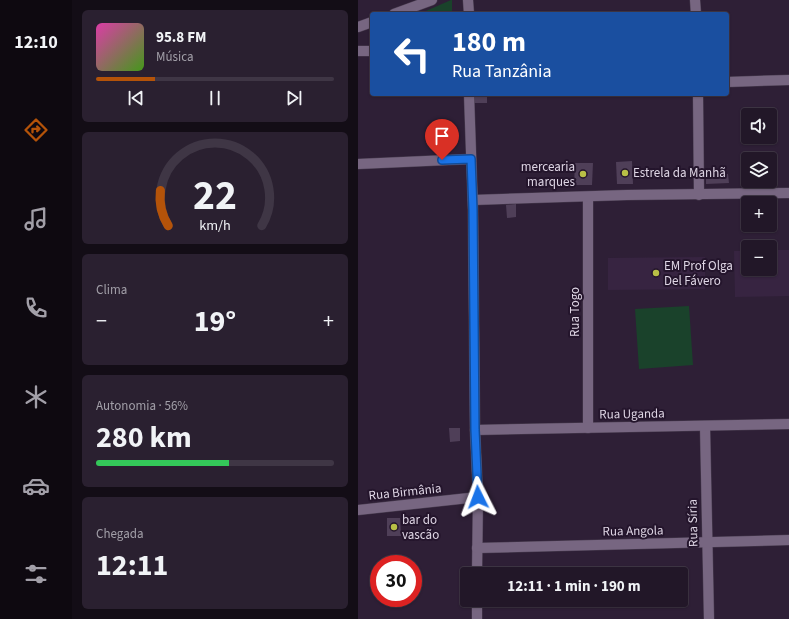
<!DOCTYPE html>
<html lang="pt">
<meta charset="utf-8">
<style>
:root{--surface:#221728;--page:#2a2030;--text:#f1f3f6;--muted:#a29fa8;--line:#3f3645;--accent:#b45309}
body{margin:0;font-family:"Source Sans 3",sans-serif;background:var(--page);color:var(--text);height:100vh;display:flex;flex-direction:column;font-size:15px;white-space:nowrap}
*{box-sizing:border-box;margin:0}
p{font-size:13px;color:var(--muted)}
.icon{flex:none;width:22px;height:22px;fill:none;stroke:currentColor;stroke-width:2;stroke-linecap:round;stroke-linejoin:round}
.map{position:relative;flex:1;overflow:hidden}
.sheet{display:flex;flex-direction:column;gap:10px;padding:10px;background:#130d16;width:286px}
.sheet>*{flex:none}
.guide{position:absolute;left:12px;top:12px;width:359px;height:84px;border-radius:4px;box-shadow:0 1px 3px #0004,0 0 0 1px var(--line);background:#1a4fa0;color:#fff;overflow:hidden}
.fabs{position:absolute;left:383px;top:108px;display:grid;gap:8px}
.fabs a{display:grid;place-items:center;width:36px;height:36px;border-radius:4px;background:var(--surface);box-shadow:0 1px 3px #0004,0 0 0 1px var(--line);font-size:20px}
.speed{position:absolute;left:12px;top:555px;display:flex;gap:8px;font-size:20px;font-weight:700;text-align:center}
.speed>*{display:grid;place-content:center;width:52px;height:52px;border-radius:50%;background:var(--surface);box-shadow:0 1px 3px #0004,0 0 0 1px var(--line);line-height:1}
.speed .limit{border:6px solid #d22;background:#fff;color:#111}
.pin{position:absolute;display:grid;place-items:center;width:34px;height:34px;color:#fff;margin:-41px -17px;border-radius:50% 50% 50% 0;rotate:-45deg;box-shadow:0 0 4px #0007}
.pin .icon{rotate:45deg}
.me{position:absolute;width:44px;margin:-22px;rotate:357deg;stroke-linejoin:round;filter:drop-shadow(0 0 3px #0008)}
.turn{display:flex;align-items:center;gap:14px;height:84px;padding:0 16px;font-size:18px}
.turn .icon{width:52px;height:52px;stroke-width:2.5}
.turn b{display:block;font-size:28px;line-height:34px}
.big{font-size:30px;font-weight:700;line-height:1.1}
.sheet .widget{flex:1;display:flex;flex-direction:column;justify-content:center;gap:6px;min-width:0;padding:0 14px;border-radius:6px;background:var(--page)}
.sheet .dial{align-items:center;gap:0}
.dial svg{height:104px;overflow:visible;fill:none;stroke:var(--line);stroke-width:7;stroke-linecap:round;text-anchor:middle}
.dial text{fill:var(--text);stroke:none}
.song{display:flex;align-items:center;gap:12px}
.cover{width:48px;height:48px;border-radius:6px;background:linear-gradient(135deg,hsl(320 70% 55%),hsl(100 70% 35%))}
.played{height:4px;border-radius:2px;background:linear-gradient(90deg,var(--accent) 25%,var(--line) 25%)}
.keys{display:flex;justify-content:space-around;direction:ltr}
.heat{display:flex;justify-content:space-between;align-items:center;font-size:22px;direction:ltr}
.charge{height:6px;border-radius:3px;background:linear-gradient(90deg,#34c759 56%,var(--line) 0)}
.trip{position:absolute;left:102px;top:567px;width:228px;height:40px;border-radius:4px;background:var(--surface);box-shadow:0 1px 3px #0004,0 0 0 1px var(--line);font-weight:700;line-height:40px;text-align:center}
main{display:flex;flex:1;min-height:0}
.menu{display:flex;flex-direction:column;width:72px;justify-content:space-around;align-items:center;background:#0e0910;color:var(--muted)}
.menu .icon{width:28px;height:28px}
.menu .current{color:var(--accent)}
.menu b{font-size:18px;color:var(--text)}
.map>svg:first-child{display:block}
.built{fill:#372441}
.green{fill:#1a422b}
.building{fill:#4f3f58}
.lines{fill:none;stroke-linecap:round;stroke-linejoin:round}
.minor-casing{stroke:#4a3e51;stroke-width:11}
.minor{stroke:#776681;stroke-width:10}
.route-casing{stroke:#114b97;stroke-width:10}
.route{stroke:#1a73e8;stroke-width:7}
.poi-dot{fill:#b9c046;stroke:#24152c;stroke-width:1.5}
.labels{text-anchor:middle;dominant-baseline:central;stroke-width:4;stroke-linejoin:round;paint-order:stroke}
.poi-label{font-size:13px;fill:#dfd6e5;stroke:#24152c;text-anchor:start}
.street-label{font-size:13px;fill:#dfd6e5;stroke:#24152c}
</style>
<main>
<nav class="menu">
<b>12:10</b>
<svg class="icon current" aria-label="directions" viewBox="0 0 24 24"><path d="M12 3l9 9-9 9-9-9zM9 14v-3h6M13 9l2 2-2 2"/></svg>
<svg class="icon" aria-label="music" viewBox="0 0 24 24"><path d="M9 18V5l10-2v13"/><circle cx="6" cy="18" r="3"/><circle cx="16" cy="16" r="3"/></svg>
<svg class="icon" aria-label="phone" viewBox="0 0 24 24"><path d="M5 4h4l2 5-3 2q2 4 5 5l2-3 5 2v4C11 20 4 13 5 4z"/></svg>
<svg class="icon" aria-label="climate" viewBox="0 0 24 24"><path d="M12 3v18M4 7l16 10M4 17L20 7"/></svg>
<svg class="icon" aria-label="car" viewBox="0 0 24 24"><path d="M5 17H2v-5l4-1 3-4h7l3 4 3 1v5h-3M9 17h6M6 11h13"/><circle cx="7" cy="17" r="2"/><circle cx="17" cy="17" r="2"/></svg>
<svg class="icon" aria-label="filters" viewBox="0 0 24 24"><path d="M4 7h16M4 17h16"/><circle cx="9" cy="7" r="2"/><circle cx="15" cy="17" r="2"/></svg>
</nav>
<section class="sheet">
<div class="widget">
<div class="song"><i class="cover"></i><div><b>95.8 FM</b><p>Música</p></div></div>
<div class="played"></div>
<div class="keys"><svg class="icon" aria-label="previous" viewBox="0 0 24 24"><path d="M18 5L8 12l10 7zM5 5v14"/></svg><svg class="icon" aria-label="pause" viewBox="0 0 24 24"><path d="M8 5v14M16 5v14"/></svg><svg class="icon" aria-label="next" viewBox="0 0 24 24"><path d="M6 5l10 7-10 7zM19 5v14"/></svg></div>
</div>
<div class="widget dial"><svg viewBox="0 0 100 80">
<path d="M14 69A42 42 0 1 1 86 69"/>
<path d="M14 69A42 42 0 0 1 8 42" stroke="#b45309"/>
<text x="50" y="56" font-size="32" font-weight="700">22</text>
<text x="50" y="72" font-size="11">km/h</text>
</svg></div>
<div class="widget"><p>Clima</p>
<div class="heat"><a>−</a><b class="big">19°</b><a>+</a></div>
</div>
<div class="widget"><p>Autonomia · 56%</p><b class="big">280 km</b><div class="charge"></div></div>
<div class="widget"><p>Chegada</p><b class="big">12:11</b></div>
</section>
<div class="map">
<svg width="431" height="619" viewBox="0 0 431 619">
<rect width="100%" height="100%" fill="#2e1f36"/>
<g class="built">
<path d="M412,250H431V296L377,297L376,251H390V269H412Z"/>
<path d="M347,257V289L250,290V258Z"/>
</g>
<g class="green">
<path d="M93,0H94V14H61Z"/>
<path d="M331,306L335,365L281,369L277,309Z"/>
</g>
<g class="building">
<rect x="112" y="94" width="17" height="9"/>
<path d="M274,161L275,184H259L258,162Z"/>
<path d="M217,163H235L234,185H216Z"/>
<path d="M348,174H370L371,183L348,184Z"/>
<path d="M158,204V217L149,218L148,205Z"/>
<path d="M91,428H102V441L92,442Z"/>
<path d="M29,518H42L43,536H29Z"/>
</g>
<g class="lines">
<g class="minor-casing">
<g id="minor">
<path d="M110,0L111,14"/>
<path d="M337,0L338,14"/>
<path d="M36,14L74,0"/>
<path d="M0,27L14,22"/>
<path d="M0,51H14"/>
<path d="M369,82L431,80"/>
<path d="M111,94L115,210L117,430L120,497L119,574"/>
<path d="M340,94L341,195"/>
<path d="M0,164L113,159"/>
<path d="M230,197V428"/>
<path d="M115,200L269,195L431,193"/>
<path d="M347,426L351,619"/>
<path d="M117,430L431,424"/>
<path d="M0,510L120,497"/>
<path d="M119,548L431,540"/>
<path d="M119,600V619"/>
</g>
</g>
<use href="#minor" class="minor"/>
</g>
<g class="lines">
<g class="route-casing">
<path id="route" d="M84,160L113,159L115,210L117,430L120,497"/>
</g>
<use href="#route" class="route"/>
</g>
<g class="poi-dot">
<circle cx="267" cy="173" r="4"/>
<circle cx="225" cy="174" r="4"/>
<circle cx="298" cy="273" r="4"/>
<circle cx="36" cy="527" r="4"/>
</g>
<g class="labels">
<g class="poi-label">
<text x="217" y="167" text-anchor="end">mercearia<tspan x="217" dy="15">marques</tspan></text>
<text x="275" y="173">Estrela da Manhã</text>
<text x="306" y="266">EM Prof Olga<tspan x="306" dy="15">Del Fávero</tspan></text>
<text x="44" y="520">bar do<tspan x="44" dy="15">vascão</tspan></text>
</g>
<g class="street-label">
<text transform="translate(217 312) rotate(-90)">Rua Togo</text>
<text transform="translate(274 414) rotate(-1)">Rua Uganda</text>
<text transform="translate(47 492) rotate(-6)">Rua Birmânia</text>
<text transform="translate(335 523) rotate(-91)">Rua Síria</text>
<text transform="translate(275 531) rotate(-1)">Rua Angola</text>
</g>
</g>
</svg>
<div class="fabs">
<a><svg class="icon" aria-label="sound" viewBox="0 0 24 24"><path d="M4 9h4l5-4v14l-5-4H4zM17 9q2 3 0 6"/></svg></a>
<a><svg class="icon" aria-label="layers" viewBox="0 0 24 24"><path d="M12 4l9 5-9 5-9-5zM3 14l9 5 9-5"/></svg></a>
<a>+</a>
<a>−</a>
</div>
<div class="speed"><div class="limit">30</div></div>
<div class="pin" style="left:84px;top:160px;background:#d93025"><svg class="icon" aria-label="arrive" viewBox="0 0 24 24"><path d="M6 21V4h12l-3 4 3 4H6"/></svg></div>
<svg class="me" style="left:120px;top:497px" viewBox="-20 -20 40 40"><path d="M0-17L14 15 0 8-14 15z" fill="#1a73e8" stroke="#fff" stroke-width="4"/></svg>
<div class="trip">12:11 · 1 min · 190 m</div>
<div class="guide">
<div class="turn"><svg class="icon" aria-label="left" viewBox="0 0 24 24"><path d="M17 20v-9H6M10 6l-5 5 5 5"/></svg><div><b>180 m</b>Rua Tanzânia</div></div>
</div>
</div>
</main>
